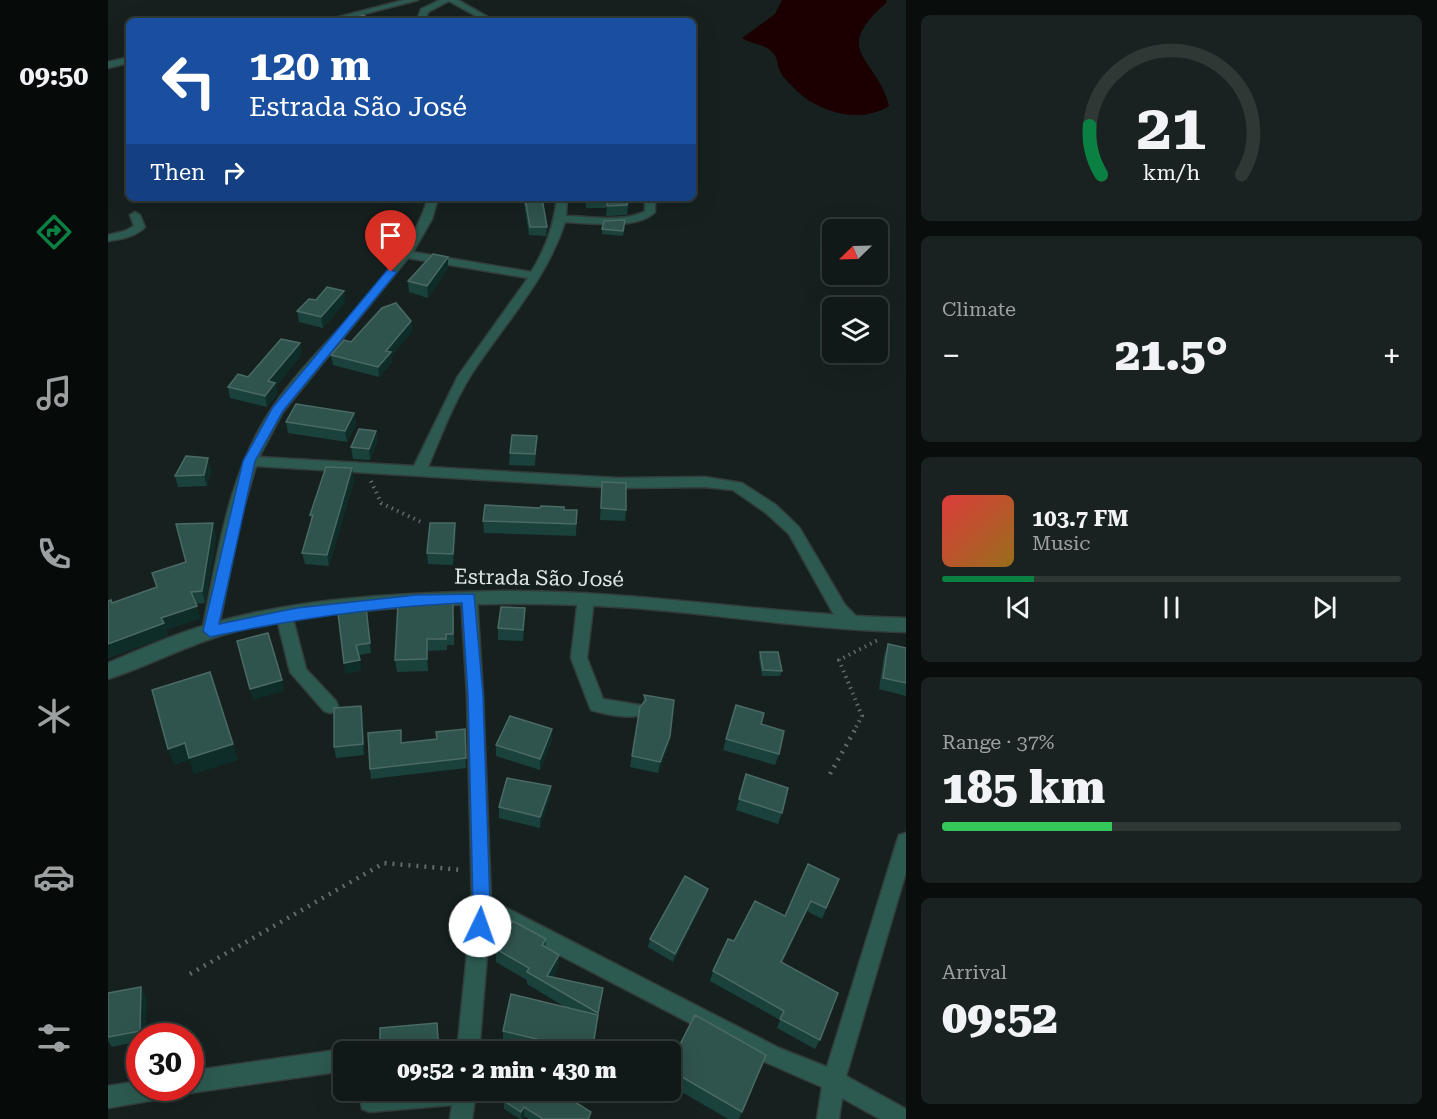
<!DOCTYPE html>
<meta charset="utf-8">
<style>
:root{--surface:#101917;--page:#192220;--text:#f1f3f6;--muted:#9ca0a1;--line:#303836;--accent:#0b8043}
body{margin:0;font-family:"Roboto Serif",serif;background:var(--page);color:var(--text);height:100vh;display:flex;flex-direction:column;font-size:22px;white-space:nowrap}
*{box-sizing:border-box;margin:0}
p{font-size:20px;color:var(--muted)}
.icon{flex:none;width:33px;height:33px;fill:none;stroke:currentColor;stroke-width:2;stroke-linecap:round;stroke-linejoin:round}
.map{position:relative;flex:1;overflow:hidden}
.panel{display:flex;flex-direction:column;gap:15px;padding:15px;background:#090e0d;width:531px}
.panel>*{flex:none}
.top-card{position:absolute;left:18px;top:18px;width:570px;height:183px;border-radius:9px;box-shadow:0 6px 24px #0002,0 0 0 2px var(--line);background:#1a4fa0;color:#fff;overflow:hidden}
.needle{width:39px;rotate:247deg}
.buttons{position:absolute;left:714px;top:219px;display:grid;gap:12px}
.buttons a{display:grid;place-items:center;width:66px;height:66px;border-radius:9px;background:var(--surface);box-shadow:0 6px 24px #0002,0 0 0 2px var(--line);font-size:30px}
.speed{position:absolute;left:18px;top:1023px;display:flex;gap:12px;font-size:30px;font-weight:700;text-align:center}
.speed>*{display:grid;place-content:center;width:78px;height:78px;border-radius:50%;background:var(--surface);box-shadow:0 6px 24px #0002,0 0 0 2px var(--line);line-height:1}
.speed .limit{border:9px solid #d22;background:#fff;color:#111}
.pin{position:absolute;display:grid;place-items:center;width:51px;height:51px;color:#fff;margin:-62px -26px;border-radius:50% 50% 50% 0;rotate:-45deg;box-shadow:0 0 6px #0007}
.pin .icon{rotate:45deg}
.me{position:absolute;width:66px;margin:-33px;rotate:3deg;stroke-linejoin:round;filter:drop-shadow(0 0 4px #0008)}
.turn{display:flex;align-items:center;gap:21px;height:126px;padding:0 24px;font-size:27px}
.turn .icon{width:78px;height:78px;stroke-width:2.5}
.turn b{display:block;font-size:42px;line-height:51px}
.then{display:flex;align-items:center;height:57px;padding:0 24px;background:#0003;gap:12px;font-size:22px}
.big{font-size:45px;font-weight:800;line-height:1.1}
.panel .widget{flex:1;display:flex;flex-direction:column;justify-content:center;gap:9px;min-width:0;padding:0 21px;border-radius:9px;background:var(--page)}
.panel .dial{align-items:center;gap:0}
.dial svg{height:156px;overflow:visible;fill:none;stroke:var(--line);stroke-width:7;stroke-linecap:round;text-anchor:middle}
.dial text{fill:var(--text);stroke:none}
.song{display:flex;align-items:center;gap:18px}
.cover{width:72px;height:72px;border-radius:9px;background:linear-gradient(135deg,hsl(0 70% 55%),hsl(40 70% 35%))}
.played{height:6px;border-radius:3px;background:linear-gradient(90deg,var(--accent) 20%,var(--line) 20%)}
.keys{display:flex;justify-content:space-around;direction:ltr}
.heat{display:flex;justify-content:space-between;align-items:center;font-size:33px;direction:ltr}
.charge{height:9px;border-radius:4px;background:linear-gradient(90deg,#34c759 37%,var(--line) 0)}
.trip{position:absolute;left:225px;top:1041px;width:348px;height:60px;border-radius:9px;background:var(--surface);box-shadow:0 6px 24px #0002,0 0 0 2px var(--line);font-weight:800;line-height:60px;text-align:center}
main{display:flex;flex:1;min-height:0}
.tabs{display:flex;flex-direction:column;width:108px;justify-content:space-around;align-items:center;background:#060a09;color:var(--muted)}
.tabs .icon{width:42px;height:42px}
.tabs .active{color:var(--accent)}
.tabs b{font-size:27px;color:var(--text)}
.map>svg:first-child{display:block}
.water{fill:#1c0001}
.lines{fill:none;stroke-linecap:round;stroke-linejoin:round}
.minor-casing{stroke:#323d3b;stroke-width:3}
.tertiary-casing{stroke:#323d3b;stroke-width:3}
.path-far1{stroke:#606a68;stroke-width:4;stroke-dasharray:1.5 4.5;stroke-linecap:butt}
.path{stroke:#606a68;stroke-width:4.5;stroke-dasharray:2 6;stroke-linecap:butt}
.minor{fill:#2c5a50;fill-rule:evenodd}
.tertiary{fill:#2c5a50;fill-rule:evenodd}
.wall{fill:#1a413b}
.shaded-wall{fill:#0f2d28}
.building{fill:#2f534d;stroke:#4b6a65;stroke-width:1.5}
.route{fill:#1a73e8;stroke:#114b97;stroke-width:1.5}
.labels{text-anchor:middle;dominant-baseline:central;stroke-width:4.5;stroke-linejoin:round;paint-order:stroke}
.street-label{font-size:21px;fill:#dfe7e5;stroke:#16211f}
</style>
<main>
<nav class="tabs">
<b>09:50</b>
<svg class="icon active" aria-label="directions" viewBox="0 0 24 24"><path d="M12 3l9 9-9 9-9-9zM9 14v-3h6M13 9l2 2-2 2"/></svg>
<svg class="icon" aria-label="music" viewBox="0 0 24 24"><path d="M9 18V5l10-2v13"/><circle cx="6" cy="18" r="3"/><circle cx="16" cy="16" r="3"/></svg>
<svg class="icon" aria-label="phone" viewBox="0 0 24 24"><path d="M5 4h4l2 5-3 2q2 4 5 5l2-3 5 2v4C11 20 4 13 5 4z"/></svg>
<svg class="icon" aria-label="climate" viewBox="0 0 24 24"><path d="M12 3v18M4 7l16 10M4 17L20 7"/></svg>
<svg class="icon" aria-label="car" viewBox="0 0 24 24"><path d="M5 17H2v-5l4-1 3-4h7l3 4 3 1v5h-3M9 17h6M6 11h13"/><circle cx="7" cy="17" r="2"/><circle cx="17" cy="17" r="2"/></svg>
<svg class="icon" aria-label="filters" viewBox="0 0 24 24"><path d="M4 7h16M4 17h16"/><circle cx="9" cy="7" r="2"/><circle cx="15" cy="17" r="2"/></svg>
</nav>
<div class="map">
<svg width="798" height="1119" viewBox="0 0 798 1119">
<rect width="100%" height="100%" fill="#16211f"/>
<path class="water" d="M674,0H778L779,2C721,53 769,56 781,106C752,125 707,112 684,86C680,82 674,76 672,71C668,63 671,58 663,51C656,44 643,44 634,38L667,14Z"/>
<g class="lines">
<g class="minor-casing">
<g id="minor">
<path d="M296,0H310L229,21H215Z"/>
<path d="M332,0H350L387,21H377L341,1L320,12L317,21H309L313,9Z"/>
<path d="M21,57V63L0,68V62Z"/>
<path d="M320,198H330L324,219L305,252L423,272C438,249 446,225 449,198H459L458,216C481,216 516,223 537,211V198H547V212C530,230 481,223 457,222C438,281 396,324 363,375C345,404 333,436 320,467L510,478L597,477L634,483L668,505L691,527L737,605L757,625L755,629H743L725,613L681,534L658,513L625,490L597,487L510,488L148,466L133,517L110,631L108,635H96L94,631C110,554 120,473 164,408C211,338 295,281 320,198ZM300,258L420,278L350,376L306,466L151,457L175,412Z"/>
<path d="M27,212L32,215L37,227C27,237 14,239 0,241V235L17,231L26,226L22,215Z"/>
<path d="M361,592L366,594L369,598L375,695L383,900L671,1048L719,1067L789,841L791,835L798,833V872L738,1076L798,1109V1119H772L734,1098L731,1119H709L714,1087L657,1062L382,919L371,1052H349L364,905L359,695L353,598L356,594Z"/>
<path d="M478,593L483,595L486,599L479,658L495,699L532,705L534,710L532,715C519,719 496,714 483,710L481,705L463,658L470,599L473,595Z"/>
<path d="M176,609L182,611L184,615L198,669L228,701L230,706L228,711L222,713L216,711L182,672L168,615L170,611Z"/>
<path d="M236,1049L241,1052H236V1071L82,1093L74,1088H82V1071Z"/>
<path d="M32,1081V1088H63L60,1096L52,1099L0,1108V1086Z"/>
<path d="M251,1090H368V1093L364,1119H342L344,1105L262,1112L254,1109Z"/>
</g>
</g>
<g class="tertiary-casing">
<path id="tertiary" d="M395,591C530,590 663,615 798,618V632C707,630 617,615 526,608C400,599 261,603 137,629C88,640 46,664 0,679V663C38,647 76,630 116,620C206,596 303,593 395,591Z"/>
</g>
<g class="path-far1">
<path d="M263,481L273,503L315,523"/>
<path d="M748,727L754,716L731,660L770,640"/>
</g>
<g class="path">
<path d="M722,774L749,726"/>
<path d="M82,974L276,863L354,870"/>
</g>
<use href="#minor" class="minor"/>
<use href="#tertiary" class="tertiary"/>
</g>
<g class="wall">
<path d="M415,198H434L439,227L438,236L421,235Z"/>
<path d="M478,198H499L498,208H478Z"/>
<path d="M500,198H521L519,215L498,216Z"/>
<path d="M517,226L515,236L494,234V229Z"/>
<path d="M340,257V268L320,298L301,292L300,281Z"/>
<path d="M208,300L237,302L215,328L191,322L189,311Z"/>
<path d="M303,321L304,331L283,356L284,362L271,377L225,365L223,355L243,342Z"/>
<path d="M192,343L193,355L168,386L169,394L159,407L122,398L120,387L140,377Z"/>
<path d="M246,413L248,424L239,442L180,433L178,422Z"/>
<path d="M268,431L269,442L262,460L245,459L243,447Z"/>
<path d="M429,436L427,466L401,465L402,453Z"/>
<path d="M103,470L99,486L70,487L67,476Z"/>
<path d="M246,480L221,566L197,564L194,553L204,521L202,515Z"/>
<path d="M494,482L518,510L517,521L492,520Z"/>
<path d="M469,510L468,536L376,533L375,521Z"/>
<path d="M347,523L348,535L345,565L320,564L319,553Z"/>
<path d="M108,536L97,603L88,604L92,618L58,630L60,636L0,658V601L4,603L49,588L44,573L78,562Z"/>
<path d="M258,607L263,653L251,655L253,670L237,674L240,609Z"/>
<path d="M417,608L415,641L390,640V628Z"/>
<path d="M346,614V645H339V650L320,651V671L289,672L287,660Z"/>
<path d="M780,644L798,648V696L771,689L776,655Z"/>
<path d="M652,652L674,671L672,676H654L651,657Z"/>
<path d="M536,695L562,736L560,747L550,773L522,767L532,707L535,702Z"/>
<path d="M253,706L255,717L256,755L228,758L226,747Z"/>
<path d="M653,724L671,754L667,765L615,750L618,739Z"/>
<path d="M357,729L358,768L263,779L262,769L294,743L329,739Z"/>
<path d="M444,740L432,770L388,756V745Z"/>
<path d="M638,774L674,813L670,824L628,810Z"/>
<path d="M442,796L432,828L391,818V807Z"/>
<path d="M731,879L714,919L699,911L674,963L712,1040L707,1049L669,1028L672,1020L602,981L605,971L626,941L677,916Z"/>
<path d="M600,889L598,896L565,962L540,947L542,939Z"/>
<path d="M438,939V947L451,955L450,968L445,977L495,988L484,1052H429L395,1043V1031L457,1007L419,984V980L388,962V949Z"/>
<path d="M0,993L38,997L37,1036H32V1041L4,1047L0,1041Z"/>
<path d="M658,1055L631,1119H620L562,1085V1064Z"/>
<path d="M396,1101L483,1112L482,1119H421L416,1116L414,1119H412L396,1109Z"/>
</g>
<g class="shaded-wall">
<path d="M340,257V268L320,298L319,286Z"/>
<path d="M236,291L237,302L215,328L213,317Z"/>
<path d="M303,321L304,331L283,356L284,362L271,377L270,367L278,351Z"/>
<path d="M192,343L193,355L168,386L169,394L159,407L157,396L160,381Z"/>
<path d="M246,413L248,424L239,442L237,431Z"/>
<path d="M268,431L269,442L262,460L261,449Z"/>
<path d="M100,458L103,470L99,486L96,475Z"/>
<path d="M244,468L246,480L221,566L219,555Z"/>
<path d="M105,523L108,536L97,603L94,591Z"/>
<path d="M347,523L348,535L345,565V554Z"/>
<path d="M89,606L92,618L58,630L60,636L0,658V644L53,618Z"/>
<path d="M319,639L320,651V671L319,659Z"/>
<path d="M252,660L253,670L237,674L236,663Z"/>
<path d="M174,680L176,691L145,700L142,689Z"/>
<path d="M253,706L255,717L256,755L255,744Z"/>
<path d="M444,729V740L432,770V759Z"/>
<path d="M562,736L560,747L550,773L552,762Z"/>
<path d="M77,743L125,744L130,760L86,774L81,760L66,765L60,749Z"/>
<path d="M443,786L442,796L432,828V817Z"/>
<path d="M600,889L598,896L565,962L567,954Z"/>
<path d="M703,901L699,911L669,972L673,962Z"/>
<path d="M451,955L450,968L441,984L439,976Z"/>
<path d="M33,987L38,997L37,1036H35L32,1031Z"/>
<path d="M416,1107V1116L413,1119V1112Z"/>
</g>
<g class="building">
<path d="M255,15L265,21H235Z"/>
<path d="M417,198H434L439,227H422Z"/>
<rect x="479" y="198" width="20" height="1"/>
<path d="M500,198H521L519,205L499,206Z"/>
<path d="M517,220L515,231L494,229L496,221Z"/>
<path d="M325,254L340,257L319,286L300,281Z"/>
<path d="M219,287L236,291L213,317L189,311L201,299L208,300Z"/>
<path d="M288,303L303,321L278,351L283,352L270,367L223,355L236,340L243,342L274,308Z"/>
<path d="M173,339L192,343L160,381L167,383L157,396L120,387L130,374L140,377Z"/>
<path d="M188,404L246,413L237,431L178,422Z"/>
<path d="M251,429L268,431L261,449L243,447Z"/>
<path d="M404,435L429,436L427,454L402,453Z"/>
<path d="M78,456L100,458L96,475L67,476Z"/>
<path d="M218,467L244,468L219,555L194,553L205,515H202Z"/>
<path d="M494,482L518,483V510L493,508Z"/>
<path d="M377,505L432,508L433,506L456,507V510H469L468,524L375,521Z"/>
<path d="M105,523L94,591L83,592L89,606L53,618L56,623L0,644V601L3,600L4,603L49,587L44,573L78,562L68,524Z"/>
<path d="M322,523H347L345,554L319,553Z"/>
<path d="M345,603V634H338V639H319V659L287,660L290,604Z"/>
<path d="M238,604L240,609L258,607L262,643L248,645L252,660L236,663L229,605Z"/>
<path d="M393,607L417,608L415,630L390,628Z"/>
<path d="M160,633L174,680L142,689L129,641Z"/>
<path d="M780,644L798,648V683L775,678Z"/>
<path d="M652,652H670L674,671L655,670Z"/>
<path d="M102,672L125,744L81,758L77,743L60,749L44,690Z"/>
<path d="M536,695L566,700L562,736L552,762L524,756L532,707L538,700Z"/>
<path d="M628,705L656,713L653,724L676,731L671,754L618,739Z"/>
<path d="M253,706L255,744L226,747V708Z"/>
<path d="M402,716L444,729L432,759L388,745Z"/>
<path d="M357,729L358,758L262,769L260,733L293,730V743L329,739L328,732Z"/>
<path d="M638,774L680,788L674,813L631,799Z"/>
<path d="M399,778L443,786L432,817L391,807Z"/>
<path d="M700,864L731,879L718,908L703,901L673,962L730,993L712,1040L672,1019L676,1011L605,971L620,939L626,941L647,901L677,916Z"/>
<path d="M577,876L600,889L567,954L542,939Z"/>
<path d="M405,921L438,939L434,945L451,955L439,976L495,988L490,1013L419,972L421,968L388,949Z"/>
<path d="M33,987L32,1031L0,1037V993Z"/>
<path d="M403,994L490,1015L484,1052H435L437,1041L395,1031Z"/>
<path d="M587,1015L658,1055L634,1112L562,1070V1064Z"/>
<path d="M329,1023L331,1052H272V1028Z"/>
<path d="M402,1090H448L483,1112L480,1119H435L416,1107L413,1112L396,1101Z"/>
</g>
<path class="route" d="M280,269L289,272L175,411L147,461L111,624L189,608L308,595L366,594L375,695L382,905L378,932L372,935L365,932L363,926L365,905L360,695L354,603C269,607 186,619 102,637L95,631L135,461L165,407Z"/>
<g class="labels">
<g class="street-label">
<text transform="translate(431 578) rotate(1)">Estrada São José</text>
</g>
</g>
</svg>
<div class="buttons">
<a><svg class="needle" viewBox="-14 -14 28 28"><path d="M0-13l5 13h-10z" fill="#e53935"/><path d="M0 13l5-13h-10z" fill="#9ca0a1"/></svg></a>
<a><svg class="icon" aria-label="layers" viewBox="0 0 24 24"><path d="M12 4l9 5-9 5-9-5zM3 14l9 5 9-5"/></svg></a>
</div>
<div class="speed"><div class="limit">30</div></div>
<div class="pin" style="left:283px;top:272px;background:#d93025"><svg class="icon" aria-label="arrive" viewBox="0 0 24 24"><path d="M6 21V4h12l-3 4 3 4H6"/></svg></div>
<svg class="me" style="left:372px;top:926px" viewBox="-20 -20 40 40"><circle r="19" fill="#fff"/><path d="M0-13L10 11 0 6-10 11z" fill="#1a73e8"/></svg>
<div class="trip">09:52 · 2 min · 430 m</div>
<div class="top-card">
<div class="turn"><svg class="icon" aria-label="left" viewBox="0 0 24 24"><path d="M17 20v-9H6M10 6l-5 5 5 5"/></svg><div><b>120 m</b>Estrada São José</div></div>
<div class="then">Then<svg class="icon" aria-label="right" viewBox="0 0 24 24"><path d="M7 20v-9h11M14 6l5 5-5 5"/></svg></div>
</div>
</div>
<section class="panel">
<div class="widget dial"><svg viewBox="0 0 100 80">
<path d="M14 69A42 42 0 1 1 86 69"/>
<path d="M14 69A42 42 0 0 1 8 44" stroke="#0b8043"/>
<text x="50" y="56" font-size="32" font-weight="700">21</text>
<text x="50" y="72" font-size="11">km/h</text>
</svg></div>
<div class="widget"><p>Climate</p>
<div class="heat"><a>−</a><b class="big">21.5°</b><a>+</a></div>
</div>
<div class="widget">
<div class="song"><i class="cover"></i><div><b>103.7 FM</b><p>Music</p></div></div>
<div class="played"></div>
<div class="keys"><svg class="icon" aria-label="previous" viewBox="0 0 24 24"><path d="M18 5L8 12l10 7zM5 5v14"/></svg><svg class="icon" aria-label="pause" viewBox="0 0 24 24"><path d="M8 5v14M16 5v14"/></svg><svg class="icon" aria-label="next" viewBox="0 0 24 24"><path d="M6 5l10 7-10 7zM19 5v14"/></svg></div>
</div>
<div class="widget"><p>Range · 37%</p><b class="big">185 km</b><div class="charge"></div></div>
<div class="widget"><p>Arrival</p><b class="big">09:52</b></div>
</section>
</main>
